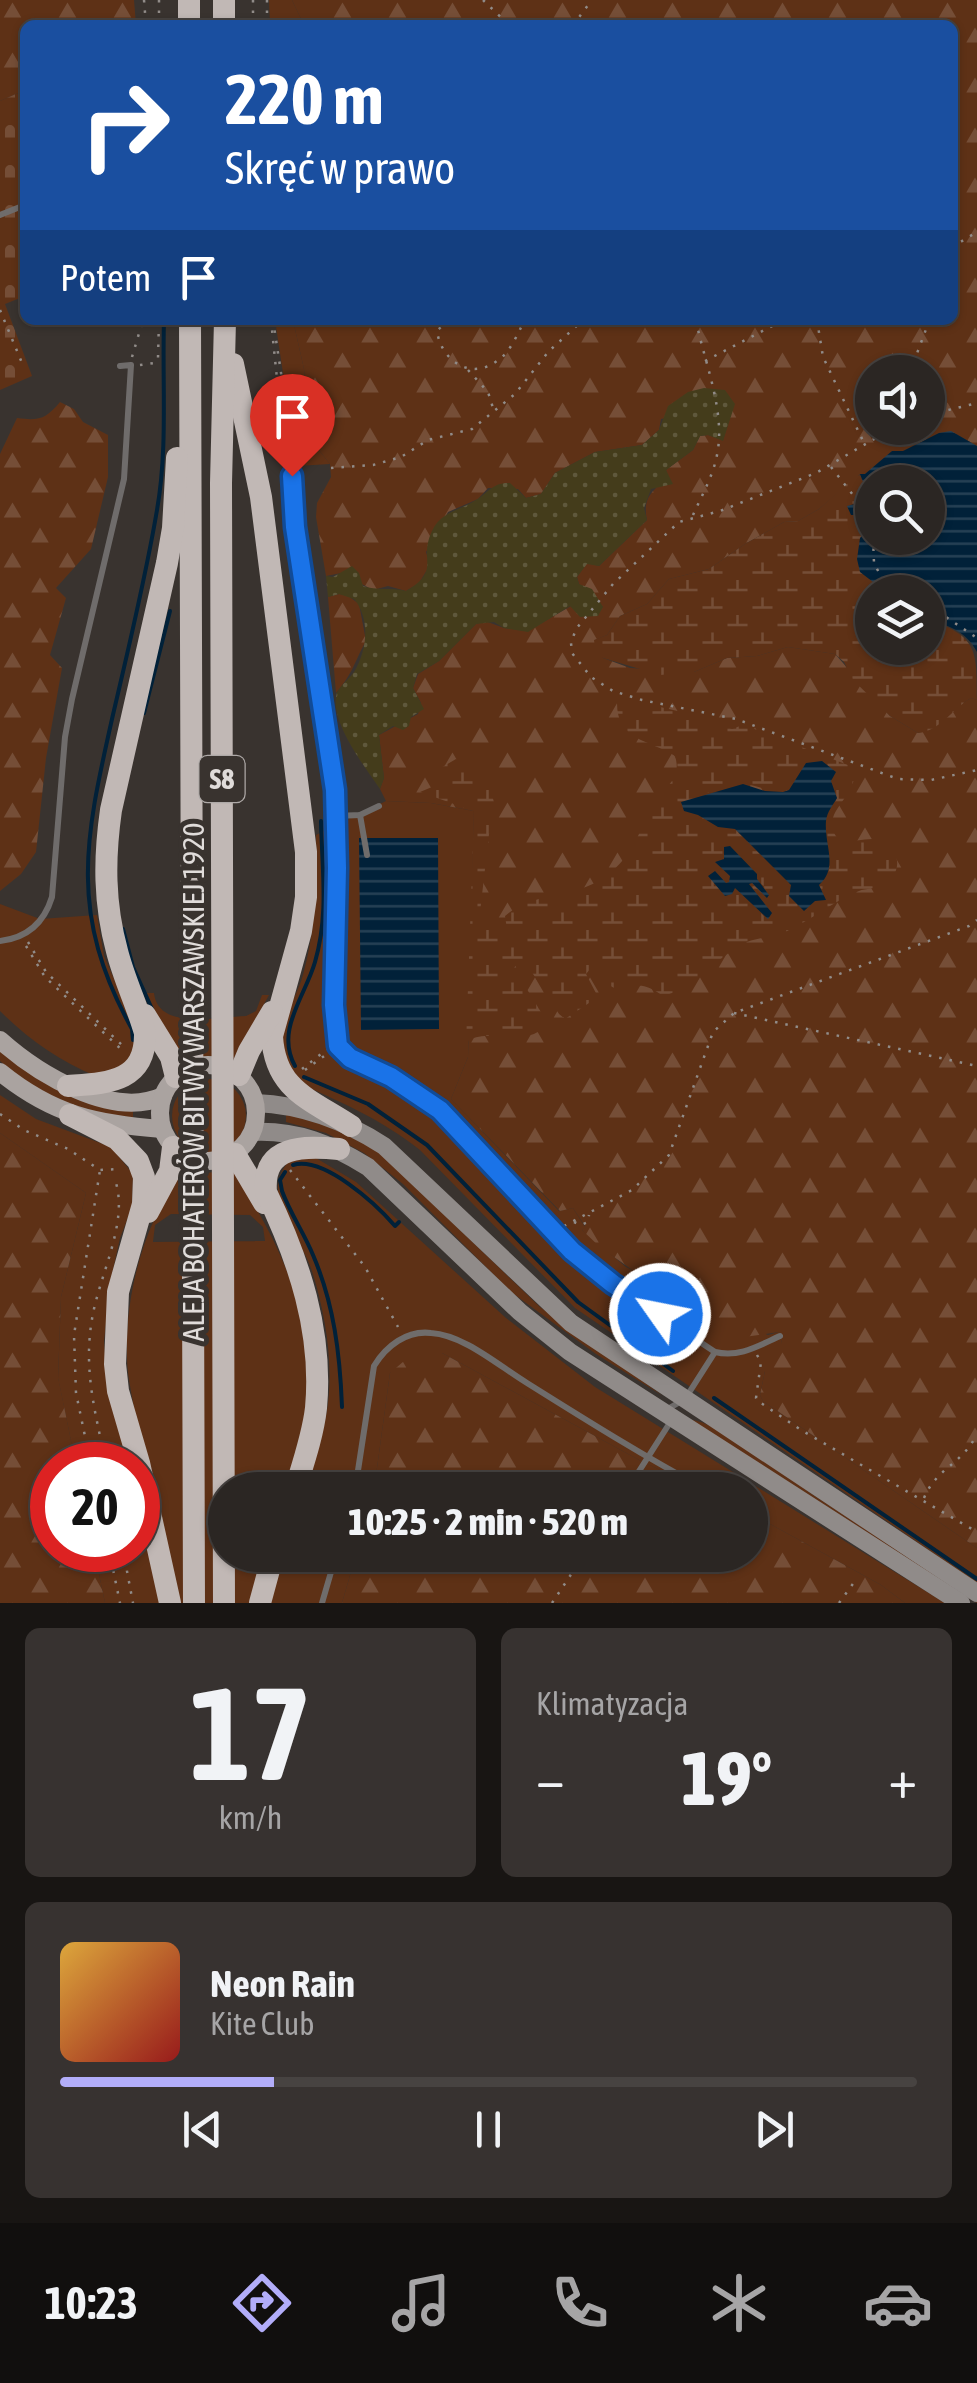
<!DOCTYPE html>
<html lang="pl">
<meta charset="utf-8">
<style>
:root{--surface:#2b2623;--page:#373230;--text:#f1f3f6;--muted:#a6a5a6;--line:#474341;--accent:#b2adf9}
body{margin:0;font-family:"Asap Condensed",sans-serif;background:var(--page);color:var(--text);height:100vh;display:flex;flex-direction:column;font-size:38px;white-space:nowrap}
*{box-sizing:border-box;margin:0}
p{font-size:32px;color:var(--muted)}
.icon{flex:none;width:55px;height:55px;fill:none;stroke:currentColor;stroke-width:2;stroke-linecap:round;stroke-linejoin:round}
.map{position:relative;height:1603px;overflow:hidden}
.drawer{display:flex;flex-direction:column;gap:25px;padding:25px;background:#181513;flex:1}
.drawer>*{flex:none}
.banner{position:absolute;left:20px;top:20px;width:938px;height:305px;border-radius:15px;box-shadow:0 2px 8px #0004,0 0 0 2px var(--line);background:#1a4fa0;color:#fff;overflow:hidden}
.buttons{position:absolute;left:855px;top:355px;display:grid;gap:20px}
.buttons a{display:grid;place-items:center;width:90px;height:90px;border-radius:50%;background:var(--surface);box-shadow:0 2px 8px #0004,0 0 0 2px var(--line);font-size:50px}
.speed{position:absolute;left:30px;top:1442px;display:flex;gap:20px;font-size:50px;font-weight:700;text-align:center}
.speed>*{display:grid;place-content:center;width:130px;height:130px;border-radius:50%;background:var(--surface);box-shadow:0 2px 8px #0004,0 0 0 2px var(--line);line-height:1}
.speed .limit{border:15px solid #d22;background:#fff;color:#111}
.pin{position:absolute;display:grid;place-items:center;width:85px;height:85px;color:#fff;margin:-102px -42px;border-radius:50% 50% 50% 0;rotate:-45deg;box-shadow:0 0 10px #0007}
.pin .icon{rotate:45deg}
.me{position:absolute;width:110px;margin:-55px;rotate:303deg;stroke-linejoin:round;filter:drop-shadow(0 0 8px #0008)}
.turn{display:flex;align-items:center;gap:35px;height:210px;padding:0 40px;font-size:45px}
.turn .icon{width:130px;height:130px;stroke-width:2.5}
.turn b{display:block;font-size:70px;line-height:85px}
.then{display:flex;align-items:center;height:95px;padding:0 40px;background:#0003;gap:20px;font-size:38px}
.big{font-size:75px;font-weight:800;line-height:1.1}
.drawer .widget{flex:1;display:flex;flex-direction:column;justify-content:center;gap:15px;min-width:0;padding:0 35px;border-radius:15px;background:var(--page)}
.drawer .dial{align-items:center;gap:0}
.dial b{font-size:130px;line-height:1}
.song{display:flex;align-items:center;gap:30px}
.cover{width:120px;height:120px;border-radius:15px;background:linear-gradient(135deg,hsl(40 70% 55%),hsl(0 70% 35%))}
.played{height:10px;border-radius:5px;background:linear-gradient(90deg,var(--accent) 25%,var(--line) 25%)}
.keys{display:flex;justify-content:space-around;direction:ltr}
.heat{display:flex;justify-content:space-between;align-items:center;font-size:55px;direction:ltr}
.drawer .tiles{flex:1;display:grid;gap:25px;grid-template-columns:1fr 1fr}
.widget:last-child{grid-column:span 2}
.trip{position:absolute;left:208px;top:1472px;width:560px;height:100px;border-radius:50px;background:var(--surface);box-shadow:0 2px 8px #0004,0 0 0 2px var(--line);font-weight:800;line-height:100px;text-align:center}
.tab-bar{display:flex;height:160px;justify-content:space-around;align-items:center;background:#110f0e;color:var(--muted)}
.tab-bar .icon{width:70px;height:70px}
.tab-bar .selected{color:var(--accent)}
.tab-bar b{font-size:45px;color:var(--text)}
.map>svg:first-child{display:block}
.grass{fill:#5e3116;fill-rule:evenodd}
.forest{fill:url(#forest-firs);fill-rule:evenodd}
.wetland{fill:url(#wetland-marsh);fill-rule:evenodd}
.sand{fill:url(#sand-dots)}
.cemetery{fill:url(#cemetery-stones)}
.water{fill:url(#water-rules);fill-rule:evenodd}
.lines{fill:none;stroke-linecap:round;stroke-linejoin:round}
.stream{stroke:#012139;stroke-width:4}
.path{stroke:#918c89;stroke-width:2.5;stroke-dasharray:2.5 8;stroke-linecap:butt}
.service{stroke:#6f6c6b;stroke-width:6}
.secondary{stroke:#908b89;stroke-width:18}
.primary{stroke:#aaa3a0;stroke-width:18}
.motorway{stroke:#c1b8b5;stroke-width:22}
.route-casing{stroke:#114b97;stroke-width:25}
.route{stroke:#1a73e8;stroke-width:18}
.labels{text-anchor:middle;dominant-baseline:central;stroke-width:10;stroke-linejoin:round;paint-order:stroke}
.shield{fill:#39332f;stroke:#aea9a7;stroke-width:2.5}
.shield-label{font-size:28px;font-weight:bold;fill:#e0dcda}
.street-label{font-size:30px;fill:#e0dcda;stroke:#39332f}
</style>
<div class="map">
<svg width="977" height="1603" viewBox="0 0 977 1603">
<defs>
<pattern id="forest-firs" width="22" height="20" patternUnits="userSpaceOnUse" patternTransform="scale(2.5)"><rect width="22" height="20" fill="#5e3116"/><path d="M5 1l3.5 6h-7zM16 11l3.5 6h-7z" fill="#754e37"/></pattern>
<pattern id="wetland-marsh" width="20" height="14" patternUnits="userSpaceOnUse" patternTransform="scale(2.5)"><rect width="20" height="14" fill="#5e3116"/><path d="M1 5h8M5 5V1M11 12h8M15 12V8" fill="none" stroke="#754e37"/></pattern>
<pattern id="sand-dots" width="8" height="8" patternUnits="userSpaceOnUse" patternTransform="scale(2.5)"><rect width="8" height="8" fill="#443c1b"/><path d="M2 2h.1M6 6h.1" fill="none" stroke="#5f583c" stroke-width="1.8" stroke-linecap="round"/></pattern>
<pattern id="cemetery-stones" width="16" height="16" patternUnits="userSpaceOnUse" patternTransform="scale(2.5)"><rect width="16" height="16" fill="#5e3116"/><path d="M2 7V4a2 2 0 0 1 4 0v3zM10 15v-3a2 2 0 0 1 4 0v3z" fill="#754e37"/></pattern>
<pattern id="water-rules" width="6" height="5" patternUnits="userSpaceOnUse" patternTransform="scale(2.5)"><rect width="6" height="5" fill="#012139"/><path d="M0 2.5h6" fill="none" stroke="#264155"/></pattern>
</defs>
<rect width="100%" height="100%" fill="#39332f"/>
<g class="grass">
<path d="M269,0H292L304,25H270Z"/>
<path d="M275,320H293L304,369L311,440L330,464L297,466Z"/>
<path d="M386,801L431,803L474,811L468,1057L451,1099L559,1211L573,1208L585,1227L582,1230L626,1267L768,1335L779,1332L782,1343L765,1371L760,1395L763,1401L977,1548V1583L575,1308L420,1150C380,1119 346,1104 300,1084C294,1072 281,1055 281,1041C281,1019 297,996 303,975C316,928 317,883 316,835Z"/>
<path d="M0,904L40,919L97,915L104,956L136,1029L137,1045L124,1065L96,1076C59,1061 28,1039 0,1011Z"/>
<path d="M145,993H154C158,1031 219,1017 246,1016L256,1011L262,995H269L233,1060L209,1056L183,1061Z"/>
<path d="M0,1050C45,1086 75,1103 133,1110V1119C80,1112 41,1096 0,1061Z"/>
<circle cx="209" cy="1116" r="37"/>
<path d="M0,1095L36,1119L111,1147L133,1174L132,1207L120,1238L111,1279L104,1341L106,1369L130,1465H76L58,1378L61,1297L86,1193L0,1133Z"/>
<path d="M286,1114L342,1130L380,1153L540,1307L663,1396L596,1354L511,1292L403,1184L364,1153L326,1133L286,1122Z"/>
<path d="M316,1158L356,1182L506,1318L595,1387L945,1603H905L881,1585L750,1513V1490H702L639,1460L442,1353L390,1373L374,1490H302C310,1466 321,1441 326,1416C335,1369 326,1316 312,1271C300,1234 257,1194 290,1160Z"/>
<path d="M183,1168L208,1173L232,1168C280,1245 311,1304 308,1399C306,1429 296,1461 290,1490H225V1555H356L342,1603H105L94,1550H138C138,1509 138,1467 136,1426C135,1403 127,1381 127,1357C125,1290 145,1223 183,1168ZM171,1214L250,1215L263,1227L265,1241L153,1242L155,1225Z"/>
<path d="M692,1420C721,1423 787,1477 815,1496C868,1531 923,1564 977,1598V1603L703,1431Z"/>
</g>
<g class="forest">
<path d="M0,0H134L136,25H25V90L0,101Z"/>
<path d="M292,0H977V446L951,431L939,433L903,451H892L865,474H860L819,509L798,521L784,522L745,544L709,569L669,579L647,604L620,616L607,635L595,640L603,658L630,668L694,672L727,658L757,656L788,647L835,654L890,716L918,733C940,727 951,709 971,698L977,700V1548L763,1401L760,1395L765,1371L761,1353L782,1343L779,1332L737,1338L721,1333L600,1247L582,1230L585,1226L573,1208L560,1211L451,1099L468,1057L474,811L431,803L386,801L380,789L384,778L379,735L418,714L421,703L413,688L418,674L439,661L476,624L485,621L504,628L528,631L571,606L577,611L603,607L579,584L577,577L587,563L599,566L647,520C642,496 654,491 668,476L666,470L693,450L700,436L708,435L723,440L734,404L661,419L659,430L642,445L595,452L555,473L541,494L526,498L518,489L488,488L478,499L448,512L426,552L430,565L419,583L406,591L388,586L373,590L341,573L326,576L316,517L317,503L331,477L330,464L311,440L304,369L293,320H952V25H304ZM872,372H928V428H872Z"/>
<path d="M60,402L74,409L83,422L108,435V477L91,549L56,588L66,598L50,655L62,668L46,758L36,852L21,874L0,891V454L17,418C39,421 46,419 60,402Z"/>
<path d="M339,594L347,595L359,604L366,641C354,662 354,672 336,693L328,597Z"/>
<path d="M0,1133L86,1193L61,1297L58,1377L76,1465H52V1550H94L105,1603H0Z"/>
<path d="M417,1350L442,1353L639,1460L702,1490H374L390,1373Z"/>
<path d="M750,1513L881,1585L905,1603H342L356,1555H750Z"/>
</g>
<g class="wetland">
<path d="M951,431L977,446L928,482H872V505L859,515L866,531L870,577L886,592H872V648H928V619C977,637 977,648 977,700L971,698C952,709 940,731 918,733L890,716L853,680L844,662L835,654L788,647L757,656L727,658L694,672L660,675L603,658L595,648L594,640L607,635L620,616L647,604L669,579L709,569L745,544L784,522L798,521L819,509L856,476L865,474L892,451H903L939,433Z"/>
<path d="M621,698L708,718L732,729L740,726L752,728L853,767C863,796 812,814 841,842C862,842 885,830 895,854C901,866 894,880 882,886C876,889 866,888 859,891C831,902 806,925 777,935C767,938 756,938 747,942C715,957 698,987 663,996C642,981 639,986 616,989L607,984L598,968H591L586,974L598,997L565,1019L559,1014L524,960H520L514,968L547,1022C532,1050 492,1027 469,1040L466,1046L474,811L420,792L432,787L439,769L456,759L468,763L488,781L497,813L489,834L479,921L503,939L508,936L505,916C534,890 581,899 610,873C639,848 638,829 655,802C666,786 682,778 675,756C648,739 616,741 617,701ZM806,763L837,798C833,805 827,812 826,821C824,845 840,867 819,885L825,900L815,901L804,910L791,891V885L735,829L718,827L698,815L684,811C692,797 723,784 741,784C758,784 771,795 789,790ZM719,859H724L764,886L766,898L751,882L748,886L772,913L767,919L735,888L732,891L726,884L731,876Z"/>
</g>
<path class="sand" d="M704,388L725,390L735,404L723,441L708,435L700,436L693,450L666,470L673,484L651,489L644,508L647,520L599,566L587,564L577,577L579,584L592,589L603,607L598,616L580,617L570,606L528,632L504,628L494,622L476,624L439,661L417,674L413,688L424,709L411,717L409,726L403,730L393,726L379,735L384,778L380,789C365,767 332,725 336,697C337,687 348,681 354,672C367,651 371,619 354,599L339,594L328,597L326,576L333,577L352,566L359,573L363,586C377,591 390,587 406,591C442,570 418,560 432,531C441,511 460,511 476,500C489,492 493,482 510,483L526,498L541,494L555,473L595,452L642,445L659,430L668,406L688,392Z"/>
<path class="cemetery" d="M25,90V296L5,304L32,376L0,390V101Z"/>
<g class="water">
<path d="M951,431L977,446V652C966,631 949,626 928,619V592H886L860,572L857,559L860,538L866,531L859,515H851L847,506L870,500L860,474H865L892,451H903L939,433ZM872,482H928V538H872Z"/>
<path d="M822,761L836,772L831,781L837,798C833,805 827,812 826,821C824,845 839,867 819,885L826,900L815,901L804,911L789,896L791,885L735,829L718,827L698,815L684,811L681,802L743,784L765,791L783,792L789,790L806,763Z"/>
<path d="M359,838H438L439,1029L361,1030Z"/>
<path d="M730,846L757,874V879L769,895L767,898L752,883L749,884L772,913L768,919L735,888L732,894L725,896L708,876L715,871L726,883L729,882L730,876L715,862L724,859V847Z"/>
</g>
<g class="lines">
<g class="stream">
<path d="M144,713L170,611"/>
<path d="M123,929L133,967L152,1009"/>
<path d="M133,1040L132,1029C68,914 85,839 112,719C128,650 145,581 157,510C168,448 162,383 164,320"/>
<path d="M295,1066C275,1030 305,997 315,962C329,914 322,870 321,821"/>
<path d="M304,1077L368,1104L427,1145L578,1302L673,1371"/>
<path d="M293,1165C324,1156 376,1204 395,1226L399,1222"/>
<path d="M285,1172L280,1180L282,1191C290,1213 304,1233 313,1255C334,1304 340,1354 342,1407"/>
<path d="M714,1398L977,1579"/>
</g>
<g class="path">
<path d="M144,0L146,25"/>
<path d="M159,0V25"/>
<path d="M253,0V25"/>
<path d="M267,0V25"/>
<path d="M483,0L509,25"/>
<path d="M573,25L592,0"/>
<path d="M952,247L977,232"/>
<path d="M0,310L22,363"/>
<path d="M271,320L286,467"/>
<path d="M273,320L295,465"/>
<path d="M448,320L437,331C441,360 470,381 497,361C511,352 517,334 525,320"/>
<path d="M570,320L579,323"/>
<path d="M755,320L773,323"/>
<path d="M817,320L823,357L864,443"/>
<path d="M132,357L143,320"/>
<path d="M705,361L776,324L792,320"/>
<path d="M140,365L154,363L158,358L159,320"/>
<path d="M468,370L488,392L493,408"/>
<path d="M910,372L928,324L926,320"/>
<path d="M928,415L977,403"/>
<path d="M893,428L816,473L720,511L679,522L613,584L576,629L571,643L572,653L591,677L613,691L642,700L736,719L898,779L931,780L977,770"/>
<path d="M831,467L857,500L872,532"/>
<path d="M331,468L373,465L401,457L428,440L472,429L515,394L549,351L580,323L590,320"/>
<path d="M693,515C702,495 713,476 717,455C726,411 704,362 696,320"/>
<path d="M873,538L874,563L888,590"/>
<path d="M928,609H934L977,638"/>
<path d="M28,942L46,972L123,1046"/>
<path d="M26,946L45,977L125,1053"/>
<path d="M734,1013L977,1066"/>
<path d="M302,1069L331,1046"/>
<path d="M305,1070L331,1051"/>
<path d="M0,1114L24,1130L68,1149L100,1170L119,1169"/>
<path d="M290,1170L365,1267L398,1327"/>
<path d="M574,1222L581,1225L588,1222L589,1215"/>
<path d="M564,1226L632,1190L669,1155L713,1032L734,1013L969,926L977,920"/>
<path d="M757,1355L761,1362L756,1398L761,1403L801,1430L977,1532"/>
<path d="M91,1465L76,1393L74,1335L100,1170"/>
<path d="M106,1465C96,1414 83,1372 92,1319C99,1276 128,1224 116,1183"/>
<path d="M924,1498C937,1467 961,1466 977,1434"/>
<path d="M109,1550L120,1603"/>
<path d="M123,1550L133,1603"/>
<path d="M552,1603L584,1555"/>
<path d="M839,1603L855,1581"/>
</g>
<g class="service">
<path d="M0,215L25,205"/>
<path d="M292,476L295,527L335,790L334,1005L336,1035L341,1050L391,1077L441,1110L572,1251L613,1284L715,1352C739,1358 758,1346 780,1336"/>
<path d="M360,815L367,855"/>
<path d="M336,816L360,815L379,806"/>
<path d="M0,941C27,938 44,923 52,897L65,737L72,699L124,479L131,365L120,366"/>
<path d="M666,1410L685,1399L715,1352"/>
<path d="M355,1490L374,1366C386,1346 407,1330 431,1333C464,1335 499,1366 527,1383C586,1420 645,1457 707,1490"/>
<path d="M627,1490L671,1421"/>
<path d="M322,1603L336,1555"/>
</g>
<g class="secondary">
<path d="M256,1103C303,1105 344,1120 384,1146L571,1323L977,1593"/>
<path d="M253,1132C297,1130 331,1144 368,1167L520,1312L570,1352L961,1603"/>
</g>
<g class="primary">
<path d="M0,1040C37,1073 112,1120 163,1096"/>
<circle cx="208" cy="1113" r="48"/>
<path d="M0,1072C53,1115 96,1124 162,1129"/>
</g>
<g class="motorway">
<path d="M224,0V25"/>
<path d="M189,25V0"/>
<path d="M190,320L194,1603"/>
<path d="M233,364L261,497L306,852V897L301,931L272,1036C275,1090 310,1099 351,1126"/>
<path d="M145,1015L171,1057L176,1077"/>
<path d="M239,1075L249,1051L272,1012"/>
<path d="M68,1086C106,1083 146,1083 145,1033C137,1005 124,979 117,951C104,903 104,859 111,810L167,563L173,528L177,458"/>
<path d="M70,1115L117,1139L138,1161L144,1177L143,1204L118,1292L115,1364L118,1391L139,1463L170,1603"/>
<path d="M235,1154L264,1203"/>
<path d="M148,1212L170,1171L173,1147"/>
<path d="M295,1490C303,1464 313,1435 316,1408C323,1332 299,1260 266,1192C262,1144 305,1146 339,1149"/>
<path d="M224,1603L221,483L225,320"/>
<path d="M260,1603L273,1555"/>
</g>
</g>
<g class="lines">
<g class="route-casing">
<path id="route" d="M292,476L295,527L335,790L337,868L334,1005L338,1046L350,1058L391,1077L440,1110L572,1251L613,1284L660,1314"/>
</g>
<use href="#route" class="route"/>
</g>
<g class="labels">
<rect class="shield" x="199.5" y="756" width="45" height="46" rx="8"/>
<g class="shield-label">
<text x="222" y="779">S8</text>
</g>
<g class="street-label">
<text transform="translate(193 1082) rotate(-90)">ALEJA BOHATERÓW BITWY WARSZAWSKIEJ 1920</text>
</g>
</g>
</svg>
<div class="buttons">
<a><svg class="icon" aria-label="sound" viewBox="0 0 24 24"><path d="M4 9h4l5-4v14l-5-4H4zM17 9q2 3 0 6"/></svg></a>
<a><svg class="icon" aria-label="search" viewBox="0 0 24 24"><circle cx="10" cy="10" r="6"/><path d="M15 15l6 6"/></svg></a>
<a><svg class="icon" aria-label="layers" viewBox="0 0 24 24"><path d="M12 4l9 5-9 5-9-5zM3 14l9 5 9-5"/></svg></a>
</div>
<div class="speed"><div class="limit">20</div></div>
<div class="pin" style="left:292px;top:476px;background:#d93025"><svg class="icon" aria-label="arrive" viewBox="0 0 24 24"><path d="M6 21V4h12l-3 4 3 4H6"/></svg></div>
<svg class="me" style="left:660px;top:1314px" viewBox="-20 -20 40 40"><circle r="17" fill="#1a73e8" stroke="#fff" stroke-width="3"/><path d="M0-11L8 9 0 5-8 9z" fill="#fff"/></svg>
<div class="trip">10:25 · 2 min · 520 m</div>
<div class="banner">
<div class="turn"><svg class="icon" aria-label="right" viewBox="0 0 24 24"><path d="M7 20v-9h11M14 6l5 5-5 5"/></svg><div><b>220 m</b>Skręć w prawo</div></div>
<div class="then">Potem<svg class="icon" aria-label="arrive" viewBox="0 0 24 24"><path d="M6 21V4h12l-3 4 3 4H6"/></svg></div>
</div>
</div>
<section class="drawer">
<div class="tiles">
<div class="widget dial"><b>17</b><p>km/h</p></div>
<div class="widget"><p>Klimatyzacja</p>
<div class="heat"><a>−</a><b class="big">19°</b><a>+</a></div>
</div>
<div class="widget">
<div class="song"><i class="cover"></i><div><b>Neon Rain</b><p>Kite Club</p></div></div>
<div class="played"></div>
<div class="keys"><svg class="icon" aria-label="previous" viewBox="0 0 24 24"><path d="M18 5L8 12l10 7zM5 5v14"/></svg><svg class="icon" aria-label="pause" viewBox="0 0 24 24"><path d="M8 5v14M16 5v14"/></svg><svg class="icon" aria-label="next" viewBox="0 0 24 24"><path d="M6 5l10 7-10 7zM19 5v14"/></svg></div>
</div>
</div>
</section>
<nav class="tab-bar">
<b>10:23</b>
<svg class="icon selected" aria-label="directions" viewBox="0 0 24 24"><path d="M12 3l9 9-9 9-9-9zM9 14v-3h6M13 9l2 2-2 2"/></svg>
<svg class="icon" aria-label="music" viewBox="0 0 24 24"><path d="M9 18V5l10-2v13"/><circle cx="6" cy="18" r="3"/><circle cx="16" cy="16" r="3"/></svg>
<svg class="icon" aria-label="phone" viewBox="0 0 24 24"><path d="M5 4h4l2 5-3 2q2 4 5 5l2-3 5 2v4C11 20 4 13 5 4z"/></svg>
<svg class="icon" aria-label="climate" viewBox="0 0 24 24"><path d="M12 3v18M4 7l16 10M4 17L20 7"/></svg>
<svg class="icon" aria-label="car" viewBox="0 0 24 24"><path d="M5 17H2v-5l4-1 3-4h7l3 4 3 1v5h-3M9 17h6M6 11h13"/><circle cx="7" cy="17" r="2"/><circle cx="17" cy="17" r="2"/></svg>
</nav>
